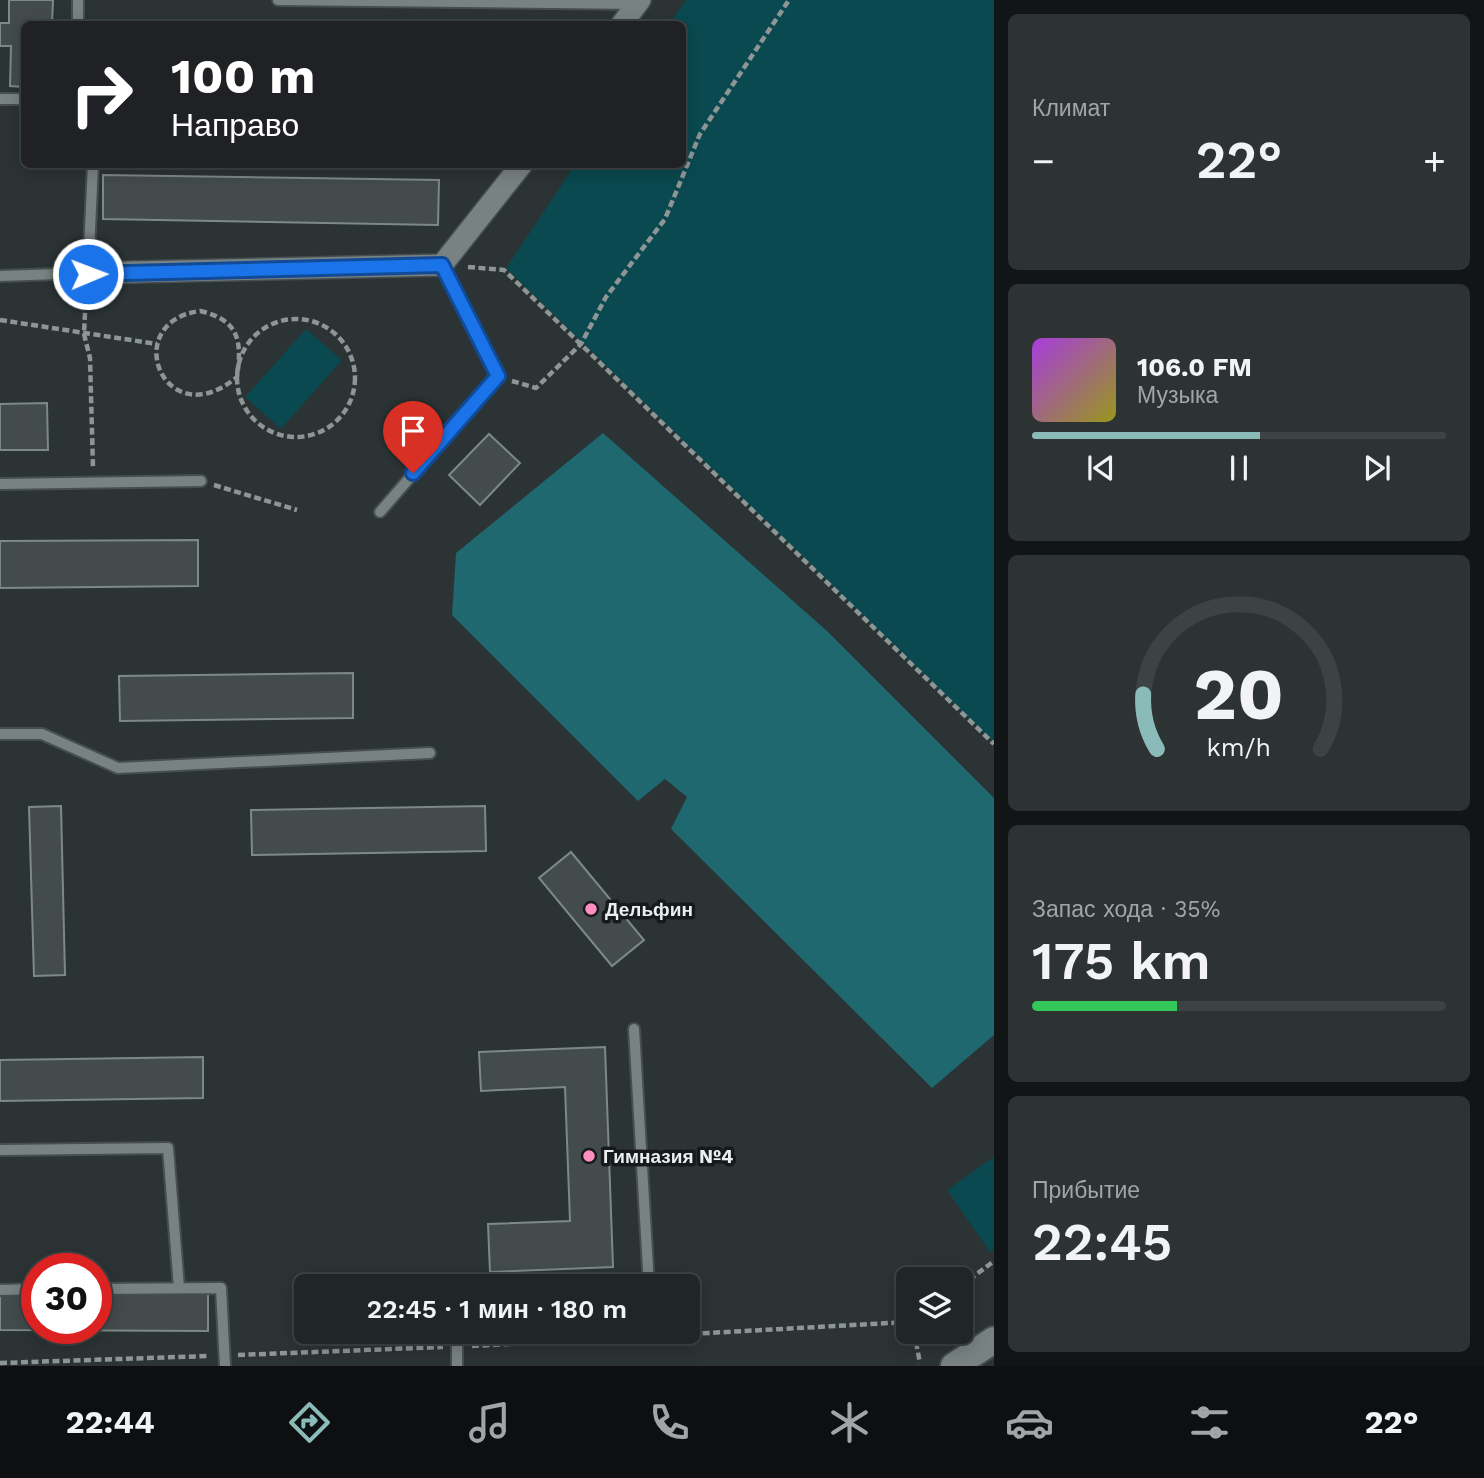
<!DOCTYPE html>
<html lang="ru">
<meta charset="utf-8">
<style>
:root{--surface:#202627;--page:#2d3233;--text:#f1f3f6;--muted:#a2a5a7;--line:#3d4344;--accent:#8bbbb9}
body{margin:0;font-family:"Work Sans",sans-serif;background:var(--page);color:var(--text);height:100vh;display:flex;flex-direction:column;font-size:26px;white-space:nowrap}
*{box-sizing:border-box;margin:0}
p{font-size:23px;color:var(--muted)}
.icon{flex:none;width:38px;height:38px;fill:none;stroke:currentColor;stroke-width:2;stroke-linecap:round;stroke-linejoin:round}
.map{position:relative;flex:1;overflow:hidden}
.panel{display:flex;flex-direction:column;gap:14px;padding:14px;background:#121515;width:490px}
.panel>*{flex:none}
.banner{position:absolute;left:21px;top:21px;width:665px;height:147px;border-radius:10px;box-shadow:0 4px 18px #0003,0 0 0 2px var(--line);background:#202124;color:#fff;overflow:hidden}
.buttons{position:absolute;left:896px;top:1267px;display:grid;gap:14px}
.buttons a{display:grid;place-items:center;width:77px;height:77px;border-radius:10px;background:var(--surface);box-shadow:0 4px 18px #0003,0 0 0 2px var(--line);font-size:35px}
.speed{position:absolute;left:21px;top:1253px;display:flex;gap:14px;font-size:35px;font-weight:700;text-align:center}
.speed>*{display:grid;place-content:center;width:91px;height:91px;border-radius:50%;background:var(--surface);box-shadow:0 4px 18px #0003,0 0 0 2px var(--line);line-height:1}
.speed .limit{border:10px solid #d22;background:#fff;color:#111}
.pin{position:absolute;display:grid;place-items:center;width:60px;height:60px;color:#fff;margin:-72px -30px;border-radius:50% 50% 50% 0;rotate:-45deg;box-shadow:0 0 7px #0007}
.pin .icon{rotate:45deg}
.me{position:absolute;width:77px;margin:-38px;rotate:89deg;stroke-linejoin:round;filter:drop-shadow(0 0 5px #0008)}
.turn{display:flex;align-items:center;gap:24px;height:147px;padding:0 35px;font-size:32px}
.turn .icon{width:91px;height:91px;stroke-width:2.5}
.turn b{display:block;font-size:49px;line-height:60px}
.big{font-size:52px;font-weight:600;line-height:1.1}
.panel .widget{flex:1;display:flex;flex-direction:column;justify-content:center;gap:10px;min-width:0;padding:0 24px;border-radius:10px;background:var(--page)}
.panel .dial{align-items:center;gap:0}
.dial svg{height:182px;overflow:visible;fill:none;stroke:var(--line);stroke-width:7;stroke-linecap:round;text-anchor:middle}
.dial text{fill:var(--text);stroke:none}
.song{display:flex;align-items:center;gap:21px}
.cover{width:84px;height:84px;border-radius:10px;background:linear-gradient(135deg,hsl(280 70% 55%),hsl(60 70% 35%))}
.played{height:7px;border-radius:4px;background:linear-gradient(90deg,var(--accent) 55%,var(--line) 55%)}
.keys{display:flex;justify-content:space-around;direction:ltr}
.heat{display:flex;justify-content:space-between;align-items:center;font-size:38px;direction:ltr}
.charge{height:10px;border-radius:5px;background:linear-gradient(90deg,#34c759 35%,var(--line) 0)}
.trip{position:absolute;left:294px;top:1274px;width:406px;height:70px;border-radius:10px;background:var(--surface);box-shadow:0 4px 18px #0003,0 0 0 2px var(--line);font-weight:600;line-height:70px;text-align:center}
.tab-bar{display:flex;height:112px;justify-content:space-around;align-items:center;background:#0d0f10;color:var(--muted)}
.tab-bar .icon{width:49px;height:49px}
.tab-bar .current{color:var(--accent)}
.tab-bar b{font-size:32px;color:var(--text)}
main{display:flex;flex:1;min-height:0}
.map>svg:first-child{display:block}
.green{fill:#09494f}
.water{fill:#1f686f}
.building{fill:#434b4c;stroke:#7f8889;stroke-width:2}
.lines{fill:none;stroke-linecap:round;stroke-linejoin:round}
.service-casing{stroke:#474e4f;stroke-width:14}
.minor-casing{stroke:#474e4f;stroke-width:24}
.tertiary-casing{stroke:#474e4f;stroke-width:30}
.path{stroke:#8e9595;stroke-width:4.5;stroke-dasharray:7 3.5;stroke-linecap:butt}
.service{stroke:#798283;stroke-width:10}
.minor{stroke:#798283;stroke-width:21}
.tertiary{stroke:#798283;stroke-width:26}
.route-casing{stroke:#114b97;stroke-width:18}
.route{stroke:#1a73e8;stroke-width:12}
.poi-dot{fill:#fe8ebd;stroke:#171a1b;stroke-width:2.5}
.labels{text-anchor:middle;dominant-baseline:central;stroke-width:7;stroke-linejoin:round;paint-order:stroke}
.poi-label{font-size:19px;font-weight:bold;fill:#eaefef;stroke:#171a1b;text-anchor:start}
</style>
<main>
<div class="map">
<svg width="994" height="1366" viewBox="0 0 994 1366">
<rect width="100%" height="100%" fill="#2b3334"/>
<g class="green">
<path d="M686,0H994V743L506,268L575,165L682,164V24H669Z"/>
<path d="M306,329L342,360L281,429L245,397Z"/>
<path d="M994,1157V1249L990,1252L947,1190Z"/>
</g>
<path class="water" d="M603,433L827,631L994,798V1035L932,1088L671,829L687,797L665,779L638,801L452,615L456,553Z"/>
<g class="building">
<path d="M9,0H53L52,24H24V87L10,86L11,46H0V23H9Z"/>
<path d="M103,175L439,180L438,225L103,219Z"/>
<path d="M47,403L48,450H0V404Z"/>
<path d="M489,434L520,463L480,505L449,475Z"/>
<path d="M198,540V586L0,588V541Z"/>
<path d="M353,673V718L120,721L119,676Z"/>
<path d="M61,806L65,975L34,976L29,807Z"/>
<path d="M485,806L486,851L252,855L251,810Z"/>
<path d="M571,852L644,940L612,966L539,878Z"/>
<path d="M605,1047L613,1267L490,1272L488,1224L570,1221L565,1087L481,1091L479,1052Z"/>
<path d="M203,1057V1098L0,1101V1060Z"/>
<path d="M0,1287H37V1328H96V1288H208V1331L0,1330Z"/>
</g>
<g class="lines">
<g class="service-casing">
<g id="service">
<path d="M278,0L637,4"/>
<path d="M78,24V0"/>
<path d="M0,99H24"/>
<path d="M0,276L88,273L93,164"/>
<path d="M0,484L201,481"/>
<path d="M380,512L498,376L442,265"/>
<path d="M0,734H42L118,768L430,753"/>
<path d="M634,1029L649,1286"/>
<path d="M0,1150L168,1148L179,1288"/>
<path d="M96,1289L221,1288L225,1366"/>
<path d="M0,1290L37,1289"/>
<path d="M457,1332V1366"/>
</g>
</g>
<g class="minor-casing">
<g id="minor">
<path d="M622,24L640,0"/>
<path d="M88,273L442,265L522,164"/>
</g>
</g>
<g class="tertiary-casing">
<path id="tertiary" d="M954,1366L994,1340"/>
</g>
<g class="path">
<path d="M468,267L504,270L994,744"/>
<path d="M86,292L84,334L90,358L93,468"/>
<path d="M200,311C240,320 242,342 237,377C164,438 118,322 200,311Z"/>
<circle cx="296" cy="378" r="59"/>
<path d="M0,320L157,344"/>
<path d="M512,381L536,388L581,344L606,297L665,219L700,134L789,0"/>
<path d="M214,485L297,510"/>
<path d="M961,1286L994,1261"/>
<path d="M914,1332L920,1363"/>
<path d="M472,1346L908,1322"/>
<path d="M238,1355L443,1347"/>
<path d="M0,1363L208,1356"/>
</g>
<use href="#service" class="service"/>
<use href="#minor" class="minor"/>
<use href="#tertiary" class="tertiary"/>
</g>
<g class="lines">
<g class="route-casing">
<path id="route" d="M88,274L442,265L498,376L413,473"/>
</g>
<use href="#route" class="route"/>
</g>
<g class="poi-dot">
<circle cx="591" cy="909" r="7"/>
<circle cx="589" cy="1156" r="7"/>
</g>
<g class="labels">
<g class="poi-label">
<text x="605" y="909">Дельфин</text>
<text x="603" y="1156">Гимназия №4</text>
</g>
</g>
</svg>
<div class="buttons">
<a><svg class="icon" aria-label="layers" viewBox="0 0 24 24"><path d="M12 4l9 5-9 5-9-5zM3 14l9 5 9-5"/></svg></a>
</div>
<div class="speed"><div class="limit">30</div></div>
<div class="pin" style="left:413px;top:473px;background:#d93025"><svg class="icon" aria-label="arrive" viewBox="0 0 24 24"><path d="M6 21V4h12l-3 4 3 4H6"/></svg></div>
<svg class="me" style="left:88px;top:274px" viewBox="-20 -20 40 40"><circle r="17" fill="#1a73e8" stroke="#fff" stroke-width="3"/><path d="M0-11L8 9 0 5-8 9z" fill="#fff"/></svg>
<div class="trip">22:45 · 1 мин · 180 m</div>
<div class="banner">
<div class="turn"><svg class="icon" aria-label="right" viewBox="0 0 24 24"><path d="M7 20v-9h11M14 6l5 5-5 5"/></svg><div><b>100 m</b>Направо</div></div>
</div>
</div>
<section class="panel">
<div class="widget"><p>Климат</p>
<div class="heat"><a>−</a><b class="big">22°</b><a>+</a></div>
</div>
<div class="widget">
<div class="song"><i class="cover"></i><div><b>106.0 FM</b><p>Музыка</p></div></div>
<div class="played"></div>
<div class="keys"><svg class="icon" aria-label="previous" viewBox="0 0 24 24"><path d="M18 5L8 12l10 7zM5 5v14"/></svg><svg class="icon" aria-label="pause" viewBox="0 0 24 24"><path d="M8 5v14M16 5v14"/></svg><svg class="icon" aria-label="next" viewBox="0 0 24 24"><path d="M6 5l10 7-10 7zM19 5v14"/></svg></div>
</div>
<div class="widget dial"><svg viewBox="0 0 100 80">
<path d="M14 69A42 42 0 1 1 86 69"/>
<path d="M14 69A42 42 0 0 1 8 45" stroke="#8bbbb9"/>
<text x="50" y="56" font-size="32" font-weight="700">20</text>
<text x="50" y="72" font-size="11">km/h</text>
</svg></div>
<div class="widget"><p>Запас хода · 35%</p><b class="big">175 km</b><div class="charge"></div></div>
<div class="widget"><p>Прибытие</p><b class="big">22:45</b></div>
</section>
</main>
<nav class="tab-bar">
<b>22:44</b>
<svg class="icon current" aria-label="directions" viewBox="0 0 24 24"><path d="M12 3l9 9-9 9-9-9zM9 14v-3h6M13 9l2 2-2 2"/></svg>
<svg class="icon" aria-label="music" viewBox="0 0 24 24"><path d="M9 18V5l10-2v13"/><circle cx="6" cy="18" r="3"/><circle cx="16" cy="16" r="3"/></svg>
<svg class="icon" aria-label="phone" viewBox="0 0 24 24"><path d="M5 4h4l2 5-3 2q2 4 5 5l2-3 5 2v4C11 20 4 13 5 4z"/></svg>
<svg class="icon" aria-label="climate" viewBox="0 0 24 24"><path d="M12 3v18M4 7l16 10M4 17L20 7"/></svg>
<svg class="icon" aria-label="car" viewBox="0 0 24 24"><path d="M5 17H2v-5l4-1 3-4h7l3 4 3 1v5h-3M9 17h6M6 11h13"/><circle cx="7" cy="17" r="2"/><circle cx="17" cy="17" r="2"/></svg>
<svg class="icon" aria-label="filters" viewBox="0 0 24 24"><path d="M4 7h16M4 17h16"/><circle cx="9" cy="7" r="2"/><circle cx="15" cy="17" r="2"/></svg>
<b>22°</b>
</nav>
